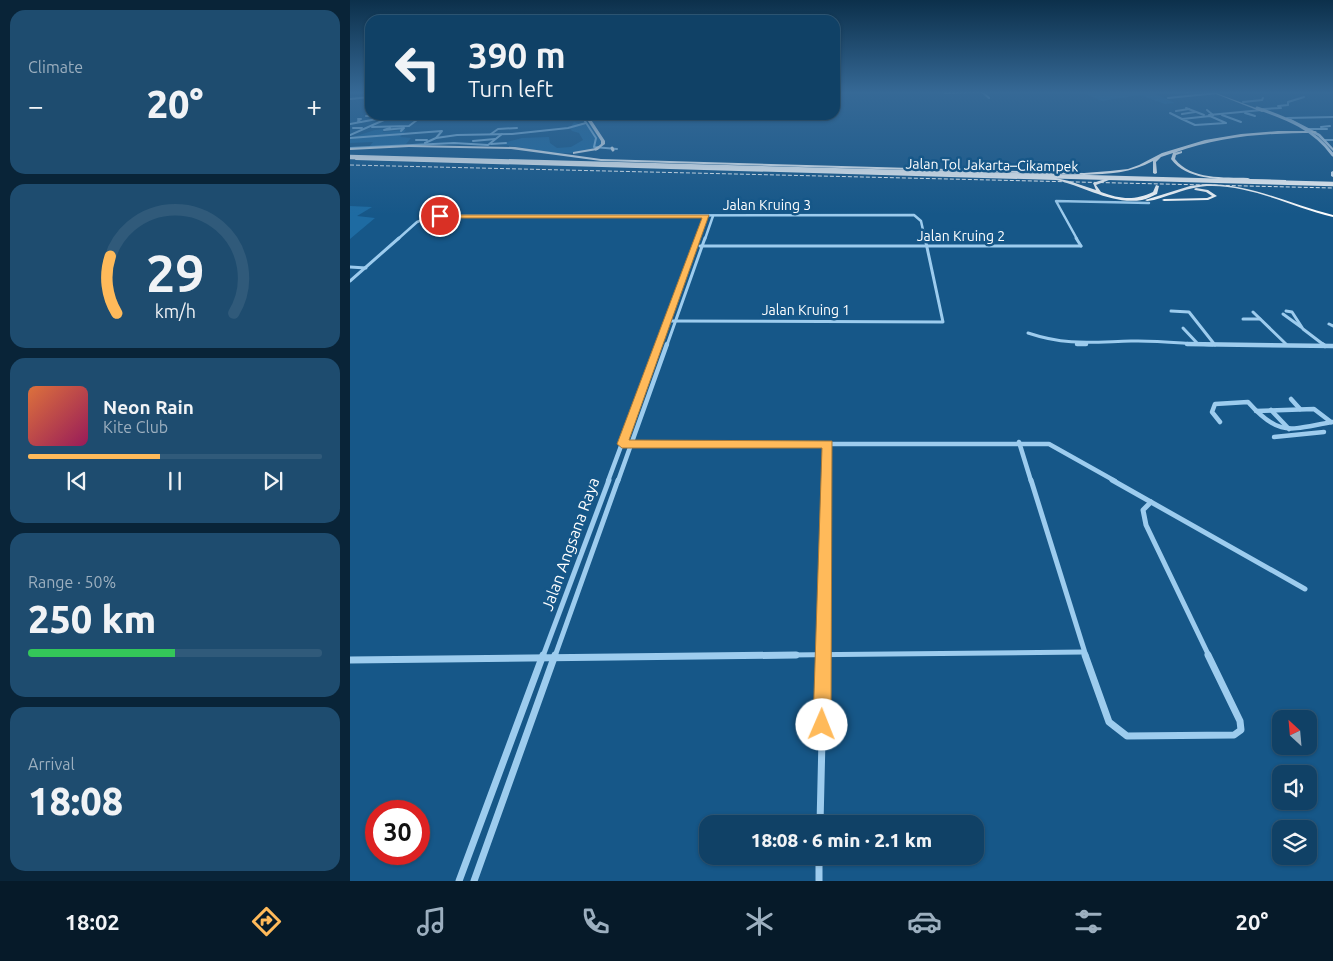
<!DOCTYPE html>
<meta charset="utf-8">
<style>
:root{--surface:#104166;--page:#1e4c6f;--text:#f1f3f6;--muted:#9cafbf;--line:#305a7a;--accent:#ffba5a}
body{margin:0;font-family:Ubuntu,sans-serif;background:var(--page);color:var(--text);height:100vh;display:flex;flex-direction:column;font-size:19px;white-space:nowrap}
*{box-sizing:border-box;margin:0}
p{font-size:16px;color:var(--muted)}
.icon{flex:none;width:28px;height:28px;fill:none;stroke:currentColor;stroke-width:2;stroke-linecap:round;stroke-linejoin:round}
.map{position:relative;flex:1;overflow:hidden}
.sheet{display:flex;flex-direction:column;gap:10px;padding:10px;background:#092438;width:350px}
.sheet>*{flex:none}
.banner{position:absolute;left:15px;top:15px;width:475px;height:105px;border-radius:15px;box-shadow:0 1px 4px #0004,0 0 0 1px var(--line);background:#104166;color:var(--text);overflow:hidden}
.needle{width:32px;rotate:334deg}
.tools{position:absolute;left:922px;top:710px;display:grid;gap:10px}
.tools a{display:grid;place-items:center;width:45px;height:45px;border-radius:10px;background:var(--surface);box-shadow:0 1px 4px #0004,0 0 0 1px var(--line);font-size:25px}
.speed{position:absolute;left:15px;top:800px;display:flex;gap:10px;font-size:25px;font-weight:700;text-align:center}
.speed>*{display:grid;place-content:center;width:65px;height:65px;border-radius:50%;background:var(--surface);box-shadow:0 1px 4px #0004,0 0 0 1px var(--line);line-height:1}
.speed .limit{border:8px solid #d22;background:#fff;color:#111}
.pin{position:absolute;display:grid;place-items:center;width:42px;height:42px;color:#fff;margin:-21px;border:2px solid #fff;border-radius:50%;box-shadow:0 1px 5px #0007}
.me{position:absolute;width:55px;margin:-28px;rotate:1deg;stroke-linejoin:round;filter:drop-shadow(0 0 4px #0008)}
.turn{display:flex;align-items:center;gap:18px;height:105px;padding:0 20px;font-size:22px}
.turn .icon{width:65px;height:65px;stroke-width:2.5}
.turn b{display:block;font-size:35px;line-height:42px}
.big{font-size:38px;font-weight:800;line-height:1.1}
.sheet .card{flex:1;display:flex;flex-direction:column;justify-content:center;gap:8px;min-width:0;padding:0 18px;border-radius:15px;background:var(--page)}
.sheet .dial{align-items:center;gap:0}
.dial svg{height:130px;overflow:visible;fill:none;stroke:var(--line);stroke-width:7;stroke-linecap:round;text-anchor:middle}
.dial text{fill:var(--text);stroke:none}
.song{display:flex;align-items:center;gap:15px}
.cover{width:60px;height:60px;border-radius:8px;background:linear-gradient(135deg,hsl(20 70% 55%),hsl(330 70% 35%))}
.played{height:5px;border-radius:2px;background:linear-gradient(90deg,var(--accent) 45%,var(--line) 45%)}
.keys{display:flex;justify-content:space-around;direction:ltr}
.heat{display:flex;justify-content:space-between;align-items:center;font-size:28px;direction:ltr}
.charge{height:8px;border-radius:4px;background:linear-gradient(90deg,#34c759 50%,var(--line) 0)}
.trip{position:absolute;left:349px;top:815px;width:285px;height:50px;border-radius:15px;background:var(--surface);box-shadow:0 1px 4px #0004,0 0 0 1px var(--line);font-weight:800;line-height:50px;text-align:center}
.menu{display:flex;height:80px;justify-content:space-around;align-items:center;background:#061a29;color:var(--muted)}
.menu .icon{width:35px;height:35px}
.menu .current{color:var(--accent)}
.menu b{font-size:22px;color:var(--text)}
main{display:flex;flex:1;min-height:0}
.map>svg:first-child{display:block}
.green{fill:#1e6ba2}
.lines{fill:none;stroke-linecap:round;stroke-linejoin:round}
.river{fill:#0e3f65;fill-rule:evenodd}
.minor-far5{stroke:#9dccee;stroke-width:2}
.minor-far4{stroke:#9dccee;stroke-width:2.5}
.minor-far3{stroke:#9dccee;stroke-width:3}
.minor-far2{stroke:#9dccee;stroke-width:4.5}
.minor-far1{stroke:#9dccee;stroke-width:5}
.minor{stroke:#9dccee;stroke-width:7}
.primary{fill:#e4f2ff;fill-rule:evenodd}
.motorway{fill:#fff;fill-rule:evenodd}
.rail{stroke:#fff;stroke-width:1;stroke-dasharray:4 2;stroke-linecap:butt}
.primary-bridge{stroke:#e4f2ff;stroke-width:3}
.motorway-bridge-far1{stroke:#fff;stroke-width:3}
.motorway-bridge{stroke:#fff;stroke-width:4.5}
.route{fill:#ffba5a;stroke:#a6793a}
.labels{text-anchor:middle;dominant-baseline:central;stroke-width:5;stroke-linejoin:round;paint-order:stroke}
.far-street-label{font-size:14px;fill:#fff;stroke:#165788}
.street-label{font-size:16px;fill:#fff;stroke:#165788}
</style>
<main>
<section class="sheet">
<div class="card"><p>Climate</p>
<div class="heat"><a>−</a><b class="big">20°</b><a>+</a></div>
</div>
<div class="card dial"><svg viewBox="0 0 100 80">
<path d="M14 69A42 42 0 1 1 86 69"/>
<path d="M14 69A42 42 0 0 1 10 34" stroke="#ffba5a"/>
<text x="50" y="56" font-size="32" font-weight="700">29</text>
<text x="50" y="72" font-size="11">km/h</text>
</svg></div>
<div class="card">
<div class="song"><i class="cover"></i><div><b>Neon Rain</b><p>Kite Club</p></div></div>
<div class="played"></div>
<div class="keys"><svg class="icon" aria-label="previous" viewBox="0 0 24 24"><path d="M18 5L8 12l10 7zM5 5v14"/></svg><svg class="icon" aria-label="pause" viewBox="0 0 24 24"><path d="M8 5v14M16 5v14"/></svg><svg class="icon" aria-label="next" viewBox="0 0 24 24"><path d="M6 5l10 7-10 7zM19 5v14"/></svg></div>
</div>
<div class="card"><p>Range · 50%</p><b class="big">250 km</b><div class="charge"></div></div>
<div class="card"><p>Arrival</p><b class="big">18:08</b></div>
</section>
<div class="map">
<svg width="983" height="881" viewBox="0 0 983 881">
<rect width="100%" height="100%" fill="#165788"/>
<g class="green">
<path d="M731,92H801L825,103L815,104L790,95L752,101Z"/>
<path d="M224,122L232,125L240,124L252,141L251,145C223,162 179,148 150,144L172,138L199,137L200,143L207,148L221,147L233,140L229,133L222,131L220,128Z"/>
<path d="M33,129V132L56,130L50,137L61,138L56,144L18,148L23,142L0,143V139L3,137L25,130Z"/>
<path d="M0,206L22,207L7,216L25,218L0,239Z"/>
</g>
<g class="lines">
<path class="river" d="M20,93V95L0,96V94Z"/>
<g class="minor-far5">
<path d="M632,92L639,98"/>
<path d="M836,92H840"/>
<path d="M594,93L635,92"/>
<path d="M818,98L867,93"/>
<path d="M0,99L20,97"/>
<path d="M893,102L912,100L913,98"/>
<path d="M836,108L854,115"/>
<path d="M913,109L931,108L928,106L938,105V102L954,97"/>
<path d="M857,110L863,115"/>
<path d="M826,111L839,109"/>
<path d="M17,112L20,111"/>
<path d="M820,113L832,119"/>
<path d="M895,113L905,116L896,113"/>
<path d="M832,114L845,112"/>
<path d="M231,115L246,138L244,147L267,149"/>
<path d="M859,115L912,110"/>
<path d="M872,115L891,122"/>
<path d="M16,116H31"/>
<path d="M860,116L876,123L845,125L832,119Z"/>
<path d="M70,118L86,115"/>
<path d="M937,118L983,117"/>
<path d="M8,119H11L8,121L11,122"/>
<path d="M0,124L27,119"/>
<path d="M22,127L59,126L67,120"/>
<path d="M971,127L980,126"/>
<path d="M3,128H12"/>
<path d="M40,128L34,130L54,128L51,131"/>
<path d="M959,129H977"/>
<path d="M141,134L148,129L167,128"/>
<path d="M0,135L34,120H66L72,115"/>
<path d="M0,138L92,131L86,138L75,143"/>
<path d="M86,138L107,135L162,134L218,128L236,123"/>
<path d="M66,140H77"/>
<path d="M975,140H983"/>
<path d="M123,141L145,139"/>
<path d="M141,144L156,143"/>
<path d="M0,148L104,143L138,145L152,134"/>
</g>
<g class="minor-far4">
<path d="M48,239L67,222L83,216L564,215L571,221L575,239"/>
<path d="M348,239L357,216"/>
<path d="M355,239L363,216"/>
<path d="M727,239L706,201L799,203"/>
</g>
<g class="minor-far3">
<path d="M726,238L731,246"/>
<path d="M350,246H731"/>
<path d="M0,267L16,268"/>
<path d="M0,281L49,238"/>
<path d="M821,311L839,312L865,345"/>
<path d="M936,311L942,312L953,329L974,345"/>
<path d="M903,312L936,344"/>
<path d="M933,314L951,327"/>
<path d="M893,319H910"/>
<path d="M318,321L593,322L575,238"/>
<path d="M979,324L983,326"/>
<path d="M833,328L848,344"/>
<path d="M678,333C717,346 742,342 781,341C808,340 836,344 863,345"/>
<path d="M309,345L349,238"/>
<path d="M317,345L355,238"/>
</g>
<g class="minor-far2">
<path d="M727,344H736"/>
<path d="M837,344L983,346"/>
<path d="M972,344L975,346"/>
<path d="M941,399L950,409"/>
<path d="M921,410L939,429"/>
<path d="M906,411L964,409L981,422"/>
<path d="M870,422L862,412L865,404L898,402C930,438 940,429 983,422"/>
<path d="M924,437L974,432"/>
<path d="M669,442L681,481"/>
<path d="M272,444H699L765,481"/>
<path d="M258,481L309,344"/>
<path d="M268,481L317,344"/>
<path d="M477,481L478,444"/>
</g>
<g class="minor-far1">
<path d="M681,480L736,656"/>
<path d="M762,480L955,589"/>
<path d="M801,502L793,510L796,525L859,656"/>
<path d="M193,656L259,480"/>
<path d="M205,656L268,480"/>
<path d="M332,656L734,652"/>
<path d="M474,656L477,480"/>
</g>
<g class="minor">
<path d="M735,655L759,722L777,736L884,735L891,730L890,721L858,655"/>
<path d="M0,660L446,655"/>
<path d="M470,824L474,655"/>
<path d="M469,856V881"/>
<path d="M109,881L193,655"/>
<path d="M124,881L205,655"/>
</g>
<g class="primary">
<path d="M861,92H863L914,111L912,112Z"/>
<path d="M939,119H941L970,134L983,148V151L968,136L939,121Z"/>
<path d="M983,171V177L981,176V172Z"/>
</g>
<g class="motorway">
<path d="M234,115H238L255,141V144L247,150L223,154V152L246,148L251,144V141Z"/>
<path d="M928,131H965L967,132L965,133C916,133 870,136 824,153L832,151V153L826,155L825,159C841,180 874,177 898,178L900,179L936,180V182H935L894,181L892,180C868,179 837,180 821,159L823,153L811,157L806,162L807,173L805,174L803,173V161C781,173 759,174 734,175L251,161L161,149L59,147L0,150V148L59,145L165,147L251,159L734,173L760,171L778,169L789,165L812,153L855,140L891,134Z"/>
<path d="M6,158L706,178L719,181L746,190L743,183L758,178H759V180L746,185L751,192C770,199 784,201 803,192L806,185L809,186L807,194C802,196 797,199 792,200C762,205 734,186 706,180L5,160Z"/>
<path d="M856,184C902,184 939,204 983,215V217C941,207 900,184 857,186C839,187 822,195 804,200L797,201L795,200L840,186Z"/>
<path d="M846,188L858,190L867,196L858,200L814,201L812,200L814,199L857,198L862,196L856,192L845,190L844,189Z"/>
</g>
<path class="rail" d="M0,165L983,188"/>
<path class="primary-bridge" d="M907,108C937,118 964,129 983,155"/>
<g class="motorway-bridge-far1">
<path d="M262,148L263,150"/>
<path d="M246,149L248,148"/>
</g>
<path class="motorway-bridge" d="M0,157L983,184"/>
</g>
<linearGradient id="sky" x2="0" y2="1"><stop stop-color="#0c304b"/><stop offset="0.43" stop-color="#366996"/><stop offset="1" stop-color="#366996" stop-opacity="0"/></linearGradient>
<rect width="983" height="215" fill="url(#sky)"/>
<path class="route" d="M87,215H359L279,440L482,441L481,725L478,731L472,734L466,731L463,725L472,448H272L267,444L352,218H90Z"/>
<g class="labels">
<g class="far-street-label">
<text transform="translate(642 165) rotate(1)">Jalan Tol Jakarta–Cikampek</text>
<text x="417" y="205">Jalan Kruing 3</text>
<text x="611" y="236">Jalan Kruing 2</text>
<text x="456" y="310">Jalan Kruing 1</text>
</g>
<g class="street-label">
<text transform="translate(220 544) rotate(-70)">Jalan Angsana Raya</text>
</g>
</g>
</svg>
<div class="tools">
<a><svg class="needle" viewBox="-14 -14 28 28"><path d="M0-13l5 13h-10z" fill="#e53935"/><path d="M0 13l5-13h-10z" fill="#9cafbf"/></svg></a>
<a><svg class="icon" aria-label="sound" viewBox="0 0 24 24"><path d="M4 9h4l5-4v14l-5-4H4zM17 9q2 3 0 6"/></svg></a>
<a><svg class="icon" aria-label="layers" viewBox="0 0 24 24"><path d="M12 4l9 5-9 5-9-5zM3 14l9 5 9-5"/></svg></a>
</div>
<div class="speed"><div class="limit">30</div></div>
<div class="pin" style="left:90px;top:216px;background:#d93025"><svg class="icon" aria-label="arrive" viewBox="0 0 24 24"><path d="M6 21V4h12l-3 4 3 4H6"/></svg></div>
<svg class="me" style="left:472px;top:725px" viewBox="-20 -20 40 40"><circle r="19" fill="#fff"/><path d="M0-13L10 11 0 6-10 11z" fill="#ffba5a"/></svg>
<div class="trip">18:08 · 6 min · 2.1 km</div>
<div class="banner">
<div class="turn"><svg class="icon" aria-label="left" viewBox="0 0 24 24"><path d="M17 20v-9H6M10 6l-5 5 5 5"/></svg><div><b>390 m</b>Turn left</div></div>
</div>
</div>
</main>
<nav class="menu">
<b>18:02</b>
<svg class="icon current" aria-label="directions" viewBox="0 0 24 24"><path d="M12 3l9 9-9 9-9-9zM9 14v-3h6M13 9l2 2-2 2"/></svg>
<svg class="icon" aria-label="music" viewBox="0 0 24 24"><path d="M9 18V5l10-2v13"/><circle cx="6" cy="18" r="3"/><circle cx="16" cy="16" r="3"/></svg>
<svg class="icon" aria-label="phone" viewBox="0 0 24 24"><path d="M5 4h4l2 5-3 2q2 4 5 5l2-3 5 2v4C11 20 4 13 5 4z"/></svg>
<svg class="icon" aria-label="climate" viewBox="0 0 24 24"><path d="M12 3v18M4 7l16 10M4 17L20 7"/></svg>
<svg class="icon" aria-label="car" viewBox="0 0 24 24"><path d="M5 17H2v-5l4-1 3-4h7l3 4 3 1v5h-3M9 17h6M6 11h13"/><circle cx="7" cy="17" r="2"/><circle cx="17" cy="17" r="2"/></svg>
<svg class="icon" aria-label="filters" viewBox="0 0 24 24"><path d="M4 7h16M4 17h16"/><circle cx="9" cy="7" r="2"/><circle cx="15" cy="17" r="2"/></svg>
<b>20°</b>
</nav>
